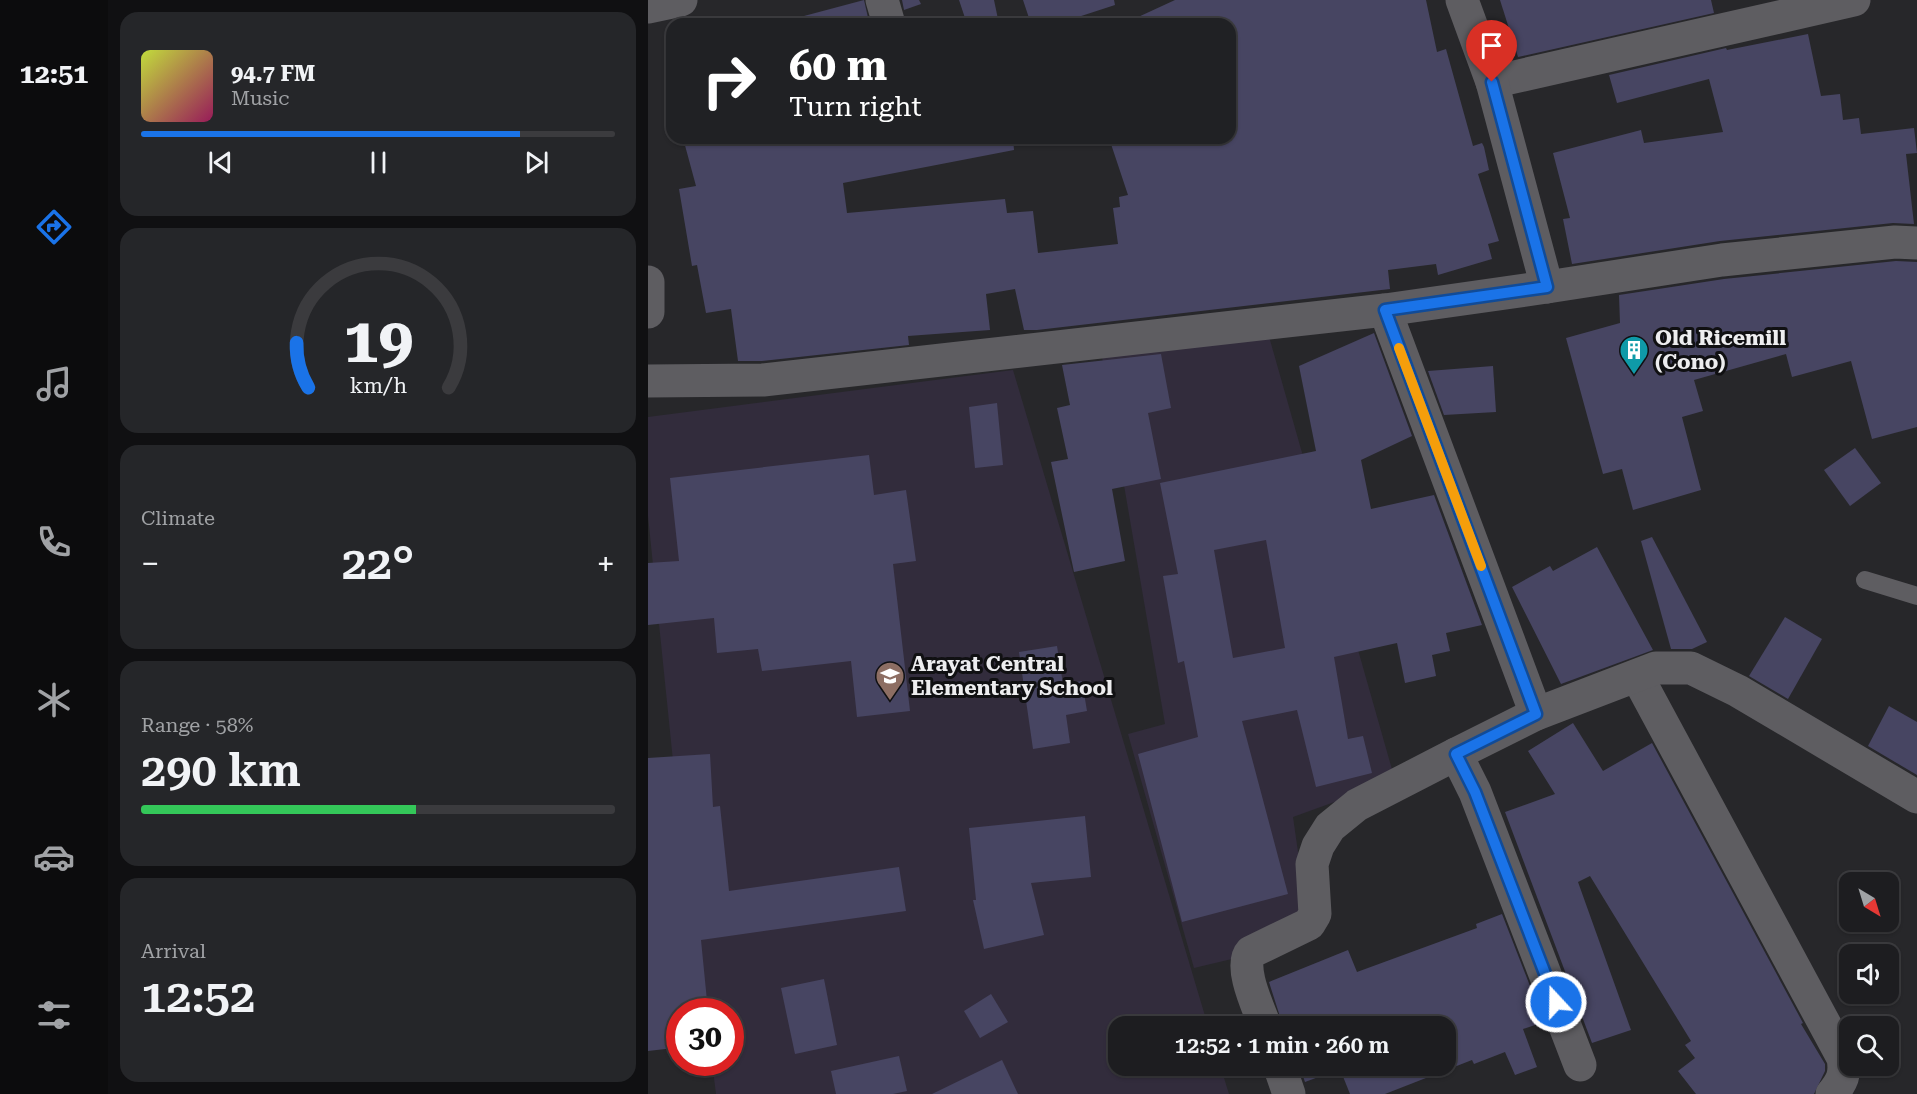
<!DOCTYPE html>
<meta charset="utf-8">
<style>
:root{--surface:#1d1d20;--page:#252629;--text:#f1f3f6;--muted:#a0a2a5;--line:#3b3b3e;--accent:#1a73e8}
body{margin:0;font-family:"Roboto Serif",serif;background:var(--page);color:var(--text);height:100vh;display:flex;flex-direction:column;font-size:22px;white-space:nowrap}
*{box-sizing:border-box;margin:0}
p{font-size:20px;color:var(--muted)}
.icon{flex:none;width:33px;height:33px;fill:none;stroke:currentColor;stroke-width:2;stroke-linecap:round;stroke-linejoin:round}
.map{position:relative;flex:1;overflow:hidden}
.details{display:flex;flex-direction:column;gap:12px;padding:12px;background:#101012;width:540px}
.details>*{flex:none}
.banner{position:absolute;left:18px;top:18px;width:570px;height:126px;border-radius:18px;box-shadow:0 2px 4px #0004,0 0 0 2px var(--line);background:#202124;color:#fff;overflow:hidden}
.needle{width:39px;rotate:142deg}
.buttons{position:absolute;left:1191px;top:872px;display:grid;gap:12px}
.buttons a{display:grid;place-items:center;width:60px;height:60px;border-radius:12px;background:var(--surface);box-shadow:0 2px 4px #0004,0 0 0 2px var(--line);font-size:30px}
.speed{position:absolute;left:18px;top:998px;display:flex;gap:12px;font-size:30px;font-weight:700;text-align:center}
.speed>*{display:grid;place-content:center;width:78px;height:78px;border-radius:50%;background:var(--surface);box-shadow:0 2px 4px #0004,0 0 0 2px var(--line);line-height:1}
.speed .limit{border:9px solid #d22;background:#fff;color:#111}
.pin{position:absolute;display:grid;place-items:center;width:51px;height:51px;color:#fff;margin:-62px -26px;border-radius:50% 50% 50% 0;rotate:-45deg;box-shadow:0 0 6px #0007}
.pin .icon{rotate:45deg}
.me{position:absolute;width:66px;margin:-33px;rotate:339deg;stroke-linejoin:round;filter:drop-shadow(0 0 4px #0008)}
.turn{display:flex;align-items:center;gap:21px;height:126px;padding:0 24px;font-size:27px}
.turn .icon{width:78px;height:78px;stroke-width:2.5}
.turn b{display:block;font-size:42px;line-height:51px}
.big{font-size:45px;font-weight:600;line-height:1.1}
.details .tile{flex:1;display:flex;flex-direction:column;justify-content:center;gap:9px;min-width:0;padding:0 21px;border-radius:18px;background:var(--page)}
.details .dial{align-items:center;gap:0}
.dial svg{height:156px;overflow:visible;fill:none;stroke:var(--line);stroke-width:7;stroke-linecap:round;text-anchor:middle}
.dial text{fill:var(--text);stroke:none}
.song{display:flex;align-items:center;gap:18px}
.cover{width:72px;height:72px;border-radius:9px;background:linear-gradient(135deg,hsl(70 70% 55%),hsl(330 70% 35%))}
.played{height:6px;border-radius:3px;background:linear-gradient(90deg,var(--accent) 80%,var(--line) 80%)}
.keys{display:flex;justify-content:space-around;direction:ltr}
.heat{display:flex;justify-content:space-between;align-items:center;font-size:33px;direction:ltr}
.charge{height:9px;border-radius:4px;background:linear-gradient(90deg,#34c759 58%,var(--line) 0)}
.trip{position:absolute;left:460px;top:1016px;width:348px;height:60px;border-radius:18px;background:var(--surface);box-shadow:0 2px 4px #0004,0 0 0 2px var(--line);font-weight:600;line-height:60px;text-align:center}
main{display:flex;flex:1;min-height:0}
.menu{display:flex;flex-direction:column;width:108px;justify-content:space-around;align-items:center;background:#0c0c0d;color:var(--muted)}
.menu .icon{width:42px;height:42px}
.menu .active{color:var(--accent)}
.menu b{font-size:27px;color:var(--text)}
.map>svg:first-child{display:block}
.education{fill:#322c3c}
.building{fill:#474562;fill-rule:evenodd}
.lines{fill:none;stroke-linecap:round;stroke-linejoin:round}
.service{stroke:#5e5d61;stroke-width:18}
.minor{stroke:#5e5d61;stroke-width:33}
.tertiary{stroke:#5e5d61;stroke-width:33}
.route-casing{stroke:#114b97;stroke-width:15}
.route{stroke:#1a73e8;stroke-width:10}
.slow{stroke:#f59e0b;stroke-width:10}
.labels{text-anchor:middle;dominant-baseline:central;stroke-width:6;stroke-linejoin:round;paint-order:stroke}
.poi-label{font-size:21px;font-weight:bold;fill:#ededef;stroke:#101012;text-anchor:start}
</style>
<main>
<nav class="menu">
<b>12:51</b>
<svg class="icon active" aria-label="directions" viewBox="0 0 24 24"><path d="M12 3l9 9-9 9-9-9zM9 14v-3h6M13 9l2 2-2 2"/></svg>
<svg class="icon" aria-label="music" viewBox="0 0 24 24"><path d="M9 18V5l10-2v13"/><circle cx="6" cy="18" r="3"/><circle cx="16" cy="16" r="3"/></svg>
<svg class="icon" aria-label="phone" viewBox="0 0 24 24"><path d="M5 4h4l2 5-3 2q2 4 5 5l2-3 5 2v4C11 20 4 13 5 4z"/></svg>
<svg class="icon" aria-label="climate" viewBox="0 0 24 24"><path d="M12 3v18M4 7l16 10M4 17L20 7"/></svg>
<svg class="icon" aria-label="car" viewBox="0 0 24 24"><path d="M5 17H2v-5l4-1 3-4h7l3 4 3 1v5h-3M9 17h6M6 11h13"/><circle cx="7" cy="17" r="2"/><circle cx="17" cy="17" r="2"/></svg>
<svg class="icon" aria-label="filters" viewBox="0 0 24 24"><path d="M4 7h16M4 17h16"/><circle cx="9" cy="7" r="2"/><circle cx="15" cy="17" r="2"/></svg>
</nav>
<section class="details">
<div class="tile">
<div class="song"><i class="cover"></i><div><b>94.7 FM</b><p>Music</p></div></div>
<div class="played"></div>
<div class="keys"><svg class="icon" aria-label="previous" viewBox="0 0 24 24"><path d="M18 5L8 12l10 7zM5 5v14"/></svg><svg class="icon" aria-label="pause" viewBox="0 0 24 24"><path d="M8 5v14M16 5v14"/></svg><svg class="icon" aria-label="next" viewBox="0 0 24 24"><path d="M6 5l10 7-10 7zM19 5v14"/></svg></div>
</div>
<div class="tile dial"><svg viewBox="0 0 100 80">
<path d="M14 69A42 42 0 1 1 86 69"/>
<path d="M14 69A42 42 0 0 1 8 46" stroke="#1a73e8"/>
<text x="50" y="56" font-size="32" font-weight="700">19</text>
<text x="50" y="72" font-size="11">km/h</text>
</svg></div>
<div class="tile"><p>Climate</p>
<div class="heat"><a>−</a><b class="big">22°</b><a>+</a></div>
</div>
<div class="tile"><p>Range · 58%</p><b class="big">290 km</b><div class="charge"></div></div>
<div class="tile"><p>Arrival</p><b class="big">12:52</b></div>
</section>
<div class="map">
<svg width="1269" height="1094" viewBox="0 0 1269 1094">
<rect width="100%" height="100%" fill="#27272a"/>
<g class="education">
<path d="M620,333L747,780L645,817L660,922L588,958L546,968L480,734L517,724L454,357Z"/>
<path d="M365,370L560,1026H471V1065H572L581,1094H68L64,1062H82V1011H56L38,888L0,516V417Z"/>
</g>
<g class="building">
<path d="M216,0L221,22L157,24L156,16Z"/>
<path d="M254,0H271L273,4L256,10Z"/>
<path d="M311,0H346L351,24H319Z"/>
<path d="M375,0H466L467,5L424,19L425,24H383Z"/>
<path d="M527,0H778L789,52L798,49L825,146L834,143L836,147L841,170L830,174L851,241L840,244L844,259L790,275L788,264L740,270L742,289L389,330H376L367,289L338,294L342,330L260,336L261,345L114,361H90L83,309L58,313L49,265L44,266L31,189L48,186L35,138H365L366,150L195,183L199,213L357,199L359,213L385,211L390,253L470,244L465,208L472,207L471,197L480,195L461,138H582V24H475Z"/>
<path d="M852,0H1063L1066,13L870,57Z"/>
<path d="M1160,34L1173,96L1192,94L1195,120L1211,118L1213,134L1266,128L1269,153L1258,154L1266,224L1245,223L1072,241L924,264L915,219L922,218L905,153L993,130L996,143L1075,132L1061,79L969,103L961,75L1078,48L1079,50Z"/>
<path d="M1248,261L1269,262V427L1224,439L1203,361L1144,377L1138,354L1046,380L1055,411L1034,417L1053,490L985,510L974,469L955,474L918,338L972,323L971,295L1076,279Z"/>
<path d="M726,333L764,436L713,460L723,509L786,495L834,625L798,633L802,651L784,655L788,676L757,683L749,643L686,657L700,739L715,736L724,773L668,787L649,710L594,721L640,894L534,922L490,754L550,737L536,661L530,663L515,576L530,574L512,483L668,451L651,366ZM618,540L637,648L585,658L566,550Z"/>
<path d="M513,354L523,408L500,413L513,479L464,489L477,561L426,572L403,462L420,459L409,408L422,405L414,365Z"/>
<path d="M845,366L848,412L796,415L780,371Z"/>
<path d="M349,403L355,465L327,468L321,407Z"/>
<path d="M1207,448L1233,483L1202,506L1176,470Z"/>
<path d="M221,455L226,495L258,490L268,561L245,564L262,711L209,717L203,661L114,671L110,649L69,653L66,618L0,625V563L31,561L22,478Z"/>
<path d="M1004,537L1059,642L1044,649H1023L993,541Z"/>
<path d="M949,547L1005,650L913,684L864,587L902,566L905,571Z"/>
<path d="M1137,617L1174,639L1140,699L1101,676Z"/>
<path d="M409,646L415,684L434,681L439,711L418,715L422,743L385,749L371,652Z"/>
<path d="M1241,706L1269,722V775L1220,746Z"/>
<path d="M925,723L955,771L1004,743L1155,1023L1153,1024L1177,1064V1071L1166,1094H1048L1030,1071L1047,1058L1037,1045L1043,1041L942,876L930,882L983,1030L944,1043L857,812L907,794L880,751Z"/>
<path d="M62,754L65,807L72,806L81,891L251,867L258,911L53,940L60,1011H32V1040H26V1048L0,1051V758Z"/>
<path d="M437,816L443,877L383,883L396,935L336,949L325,900H328L321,828Z"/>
<path d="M854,914L896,1022L875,1029L889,1067L867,1075L857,1052L826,1064L824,1060L737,1094H702L692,1069L657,1082L651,1065H798V1026H635L621,982L700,950L709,972L829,928L828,924Z"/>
<path d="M176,979L189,1045L147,1054L133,988Z"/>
<path d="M343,994L360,1022L332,1038L316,1011Z"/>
<path d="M251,1056L259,1091L245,1094H188L183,1071Z"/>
<path d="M354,1060L370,1094H284Z"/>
</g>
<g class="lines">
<path class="service" d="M1217,580L1269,596"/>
<g class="minor">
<path d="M234,0L241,24"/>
<path d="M0,7L33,0"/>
<path d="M844,82L1206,0"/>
<path d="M737,310L888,714"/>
<path d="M0,381L115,380L737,310L899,287"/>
<path d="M989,676L1195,1058C1198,1074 1194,1082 1184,1094"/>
<path d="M808,754L888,714L1008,668H1043L1090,691L1269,797"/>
<path d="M617,1026C611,1009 590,966 603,952L661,924L667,914L664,864L670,846L682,827L709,805L808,754L827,792L932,1065"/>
<path d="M631,1065L641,1094"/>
</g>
<g class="tertiary">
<path d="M814,0L844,82L899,287L1074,260L1247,242L1269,243"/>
<path d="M0,282V312"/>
</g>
</g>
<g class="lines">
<g class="route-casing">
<path id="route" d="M844,82L899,287L737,310L888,714L808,754L827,792L908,1002"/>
</g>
<use href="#route" class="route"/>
<path class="slow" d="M751,348L833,566"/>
</g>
<defs>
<g id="building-pin" transform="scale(1.5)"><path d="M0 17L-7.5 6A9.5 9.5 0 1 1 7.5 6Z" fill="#0f9aa8" stroke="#101012"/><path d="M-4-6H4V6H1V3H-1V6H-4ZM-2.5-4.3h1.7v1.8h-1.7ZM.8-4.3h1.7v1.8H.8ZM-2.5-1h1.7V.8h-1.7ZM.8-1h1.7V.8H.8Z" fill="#fff"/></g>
<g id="school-pin" transform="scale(1.5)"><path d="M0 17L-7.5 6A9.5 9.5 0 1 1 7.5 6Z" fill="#8d6e63" stroke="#101012"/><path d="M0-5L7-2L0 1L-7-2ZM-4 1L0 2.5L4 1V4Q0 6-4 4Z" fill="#fff"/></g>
</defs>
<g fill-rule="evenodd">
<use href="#building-pin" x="986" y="350"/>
<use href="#school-pin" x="242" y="676"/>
</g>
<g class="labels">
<g class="poi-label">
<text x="1007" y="338">Old Ricemill<tspan x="1007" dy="24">(Cono)</tspan></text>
<text x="263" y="664">Arayat Central<tspan x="263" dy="24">Elementary School</tspan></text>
</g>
</g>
</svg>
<div class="buttons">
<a><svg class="needle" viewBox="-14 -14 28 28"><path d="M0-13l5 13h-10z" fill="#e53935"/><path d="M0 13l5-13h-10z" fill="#a0a2a5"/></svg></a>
<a><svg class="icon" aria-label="sound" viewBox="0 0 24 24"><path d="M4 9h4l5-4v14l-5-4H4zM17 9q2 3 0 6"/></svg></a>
<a><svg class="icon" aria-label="search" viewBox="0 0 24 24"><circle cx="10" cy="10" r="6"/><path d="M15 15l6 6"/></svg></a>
</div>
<div class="speed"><div class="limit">30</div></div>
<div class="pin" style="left:844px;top:82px;background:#d93025"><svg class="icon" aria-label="arrive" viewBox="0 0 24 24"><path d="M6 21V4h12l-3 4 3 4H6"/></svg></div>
<svg class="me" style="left:908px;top:1002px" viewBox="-20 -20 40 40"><circle r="17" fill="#1a73e8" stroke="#fff" stroke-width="3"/><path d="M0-11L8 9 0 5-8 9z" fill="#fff"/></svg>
<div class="trip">12:52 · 1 min · 260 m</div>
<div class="banner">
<div class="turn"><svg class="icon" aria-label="right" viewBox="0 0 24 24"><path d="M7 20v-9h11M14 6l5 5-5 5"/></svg><div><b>60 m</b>Turn right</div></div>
</div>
</div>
</main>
